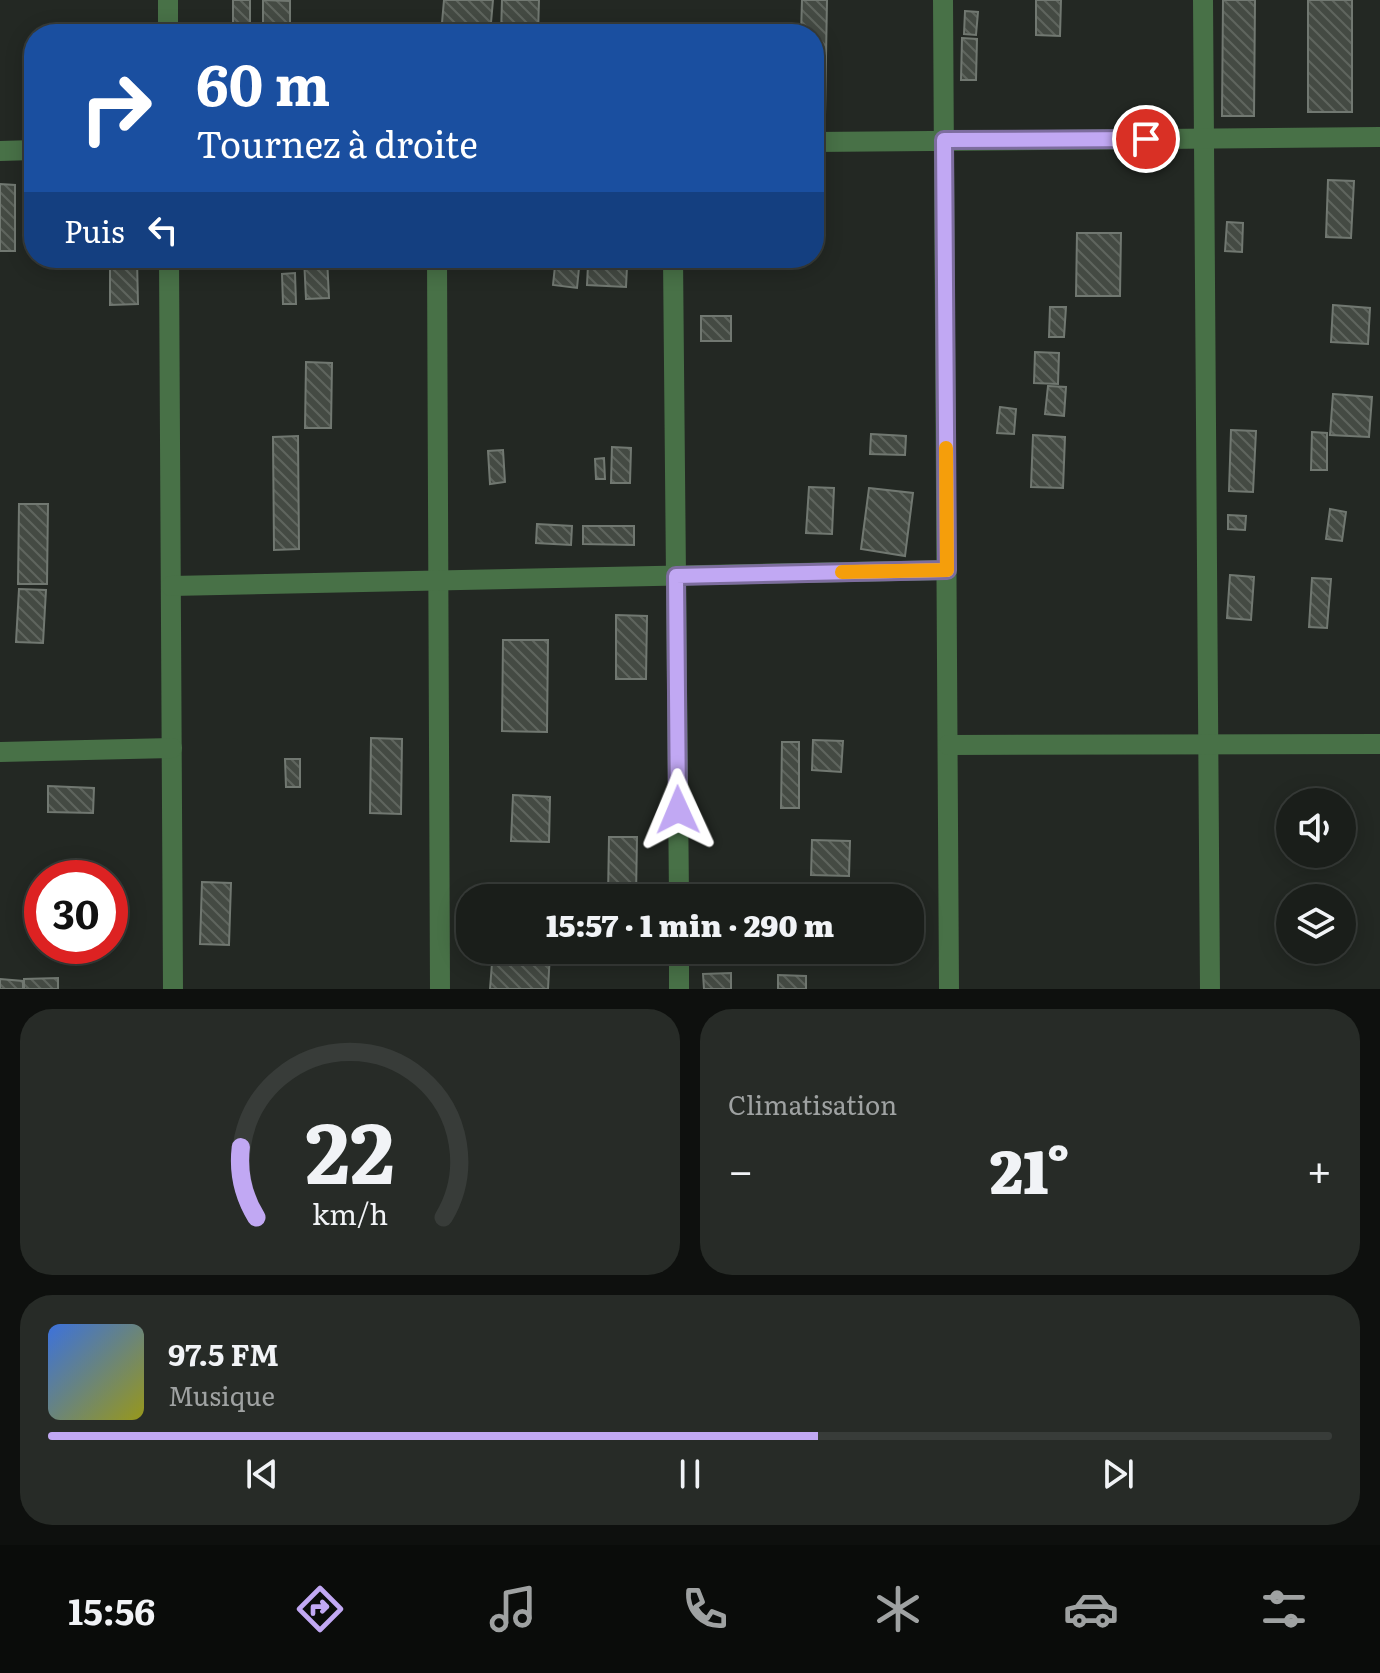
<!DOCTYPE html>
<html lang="fr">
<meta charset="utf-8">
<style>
:root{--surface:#1a1e1a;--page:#272b27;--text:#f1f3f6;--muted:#9fa2a2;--line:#383c39;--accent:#c1a8f3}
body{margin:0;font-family:Literata,serif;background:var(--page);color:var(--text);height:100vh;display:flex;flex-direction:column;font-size:30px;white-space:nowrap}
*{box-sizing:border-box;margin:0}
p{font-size:26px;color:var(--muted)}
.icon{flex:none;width:44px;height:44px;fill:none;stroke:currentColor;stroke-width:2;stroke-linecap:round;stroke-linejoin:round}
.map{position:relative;height:989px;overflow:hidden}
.drawer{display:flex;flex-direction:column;gap:20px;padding:20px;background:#0e100e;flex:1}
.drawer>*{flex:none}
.guide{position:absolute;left:24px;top:24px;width:800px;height:244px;border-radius:32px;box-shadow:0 4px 20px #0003,0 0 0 2px var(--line);background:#1a4fa0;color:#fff;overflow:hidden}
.controls{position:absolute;left:1276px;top:788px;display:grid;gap:16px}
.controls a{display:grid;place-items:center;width:80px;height:80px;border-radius:50%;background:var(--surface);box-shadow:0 4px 20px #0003,0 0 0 2px var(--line);font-size:40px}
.speed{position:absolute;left:24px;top:860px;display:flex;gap:16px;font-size:40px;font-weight:700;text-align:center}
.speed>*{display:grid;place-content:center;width:104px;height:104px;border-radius:50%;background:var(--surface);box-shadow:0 4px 20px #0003,0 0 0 2px var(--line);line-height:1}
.speed .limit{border:12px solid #d22;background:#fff;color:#111}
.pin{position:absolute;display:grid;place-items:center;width:68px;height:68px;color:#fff;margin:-34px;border:4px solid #fff;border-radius:50%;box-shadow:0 2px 8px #0007}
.me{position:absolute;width:88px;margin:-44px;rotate:359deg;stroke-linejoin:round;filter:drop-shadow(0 0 6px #0008)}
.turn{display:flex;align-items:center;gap:28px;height:168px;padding:0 40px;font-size:36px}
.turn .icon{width:104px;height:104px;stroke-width:2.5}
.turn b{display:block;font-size:56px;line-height:68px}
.then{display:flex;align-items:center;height:76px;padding:0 40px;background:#0003;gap:16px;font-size:30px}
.big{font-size:60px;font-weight:800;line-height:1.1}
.drawer .card{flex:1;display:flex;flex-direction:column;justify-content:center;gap:12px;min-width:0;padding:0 28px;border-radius:32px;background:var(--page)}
.drawer .dial{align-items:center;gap:0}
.dial svg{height:208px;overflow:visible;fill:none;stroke:var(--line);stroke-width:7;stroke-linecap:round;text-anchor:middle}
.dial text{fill:var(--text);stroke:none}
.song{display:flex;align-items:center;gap:24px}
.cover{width:96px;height:96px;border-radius:12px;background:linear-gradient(135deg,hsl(220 70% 55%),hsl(60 70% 35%))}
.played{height:8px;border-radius:4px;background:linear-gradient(90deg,var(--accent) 60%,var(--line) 60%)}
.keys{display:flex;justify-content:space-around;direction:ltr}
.heat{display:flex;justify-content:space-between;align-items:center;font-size:44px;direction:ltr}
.drawer .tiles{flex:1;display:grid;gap:20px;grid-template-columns:1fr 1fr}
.card:last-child{grid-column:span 2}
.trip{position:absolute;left:456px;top:884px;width:468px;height:80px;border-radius:32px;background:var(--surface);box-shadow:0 4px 20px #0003,0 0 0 2px var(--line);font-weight:800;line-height:80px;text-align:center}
.tab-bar{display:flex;height:128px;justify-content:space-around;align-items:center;background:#0a0c0a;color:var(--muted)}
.tab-bar .icon{width:56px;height:56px}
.tab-bar .active{color:var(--accent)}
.tab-bar b{font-size:36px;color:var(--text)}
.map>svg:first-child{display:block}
.building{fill:url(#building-back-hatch);stroke:#717871;stroke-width:2}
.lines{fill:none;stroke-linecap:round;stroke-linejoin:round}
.minor{stroke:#487147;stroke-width:20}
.route-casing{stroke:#7d6d9e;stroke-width:20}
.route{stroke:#c1a8f3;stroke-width:14}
.slow{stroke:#f59e0b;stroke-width:14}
</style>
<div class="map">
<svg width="1380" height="989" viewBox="0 0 1380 989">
<defs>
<pattern id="building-back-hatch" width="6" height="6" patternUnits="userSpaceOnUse" patternTransform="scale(2)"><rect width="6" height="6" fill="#444a43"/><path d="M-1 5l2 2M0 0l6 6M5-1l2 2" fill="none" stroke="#5f655e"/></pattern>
</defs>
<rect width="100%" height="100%" fill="#232823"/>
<g class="building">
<rect x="233" y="0" width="17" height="27"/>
<path d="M263,0L290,1V32H263Z"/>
<path d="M444,0H493L490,34H441Z"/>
<path d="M502,0H539L538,34H501Z"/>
<path d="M802,0H827L825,116H814V34H801Z"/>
<path d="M1036,0H1061L1060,36L1036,35Z"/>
<path d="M1223,0H1255L1254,116H1222Z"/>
<rect x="1308" y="0" width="44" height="112"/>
<path d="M965,11L978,12L976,35L964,34Z"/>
<path d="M962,38L977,39L976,80H961Z"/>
<path d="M1328,180L1354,181L1351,238L1326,237Z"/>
<path d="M0,184L15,185V251H0Z"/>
<path d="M1227,222L1243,223L1242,252L1225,251Z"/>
<path d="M1077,233H1121L1120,296H1076Z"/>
<path d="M304,258H327L329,298L306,299Z"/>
<path d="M110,259H137L138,304L110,305Z"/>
<path d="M588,265L627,267L626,287L587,285Z"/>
<path d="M555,266L579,268L577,288L553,285Z"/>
<path d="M295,273L296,304H283L282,274Z"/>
<path d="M1333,305L1370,308L1368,344L1331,342Z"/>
<path d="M1050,307H1066L1064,337H1049Z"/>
<rect x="701" y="316" width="30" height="25"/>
<path d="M1035,352L1059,353L1058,384L1034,383Z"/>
<path d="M306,362L332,363L331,428H305Z"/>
<path d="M1048,386L1066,387L1064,416L1045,414Z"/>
<path d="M1333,394L1372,397L1369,437L1330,435Z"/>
<path d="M1000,407L1016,409L1014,434L997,433Z"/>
<path d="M1231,430L1256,431L1253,492L1229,491Z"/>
<path d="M1312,432L1327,433V470H1311Z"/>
<path d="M871,434L906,436L905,455L870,454Z"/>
<path d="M1033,435L1065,437L1063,488L1031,487Z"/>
<path d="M298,436L299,549L274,550L273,437Z"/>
<path d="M612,447L631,448L630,483H611Z"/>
<path d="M503,450L505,482L490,484L488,451Z"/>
<path d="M604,458L605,479H596L595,459Z"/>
<path d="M809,487L834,488L832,534L806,533Z"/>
<path d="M869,488L913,493L905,556L861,549Z"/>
<path d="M19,504H48L47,584H18Z"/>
<path d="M1330,509L1346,512L1342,541L1326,539Z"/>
<path d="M1228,515L1246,516L1245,530L1228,529Z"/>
<path d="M537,524L572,526L571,545L536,543Z"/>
<path d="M583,526H634V545L583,544Z"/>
<path d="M1230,575L1254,577L1251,620L1227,618Z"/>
<path d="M1312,578L1331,579L1327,628L1309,627Z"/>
<path d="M19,589L46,590L43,643L16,642Z"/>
<path d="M616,615L647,616L646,679H616Z"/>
<path d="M503,640H548L547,732L502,731Z"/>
<path d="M371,738L402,739L401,814L370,813Z"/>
<path d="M813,740L843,741L841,772L812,770Z"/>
<path d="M782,742H799V808H781Z"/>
<path d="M285,759H300V787H286Z"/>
<path d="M48,786L94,788L93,813L48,812Z"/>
<path d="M513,795L550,797L549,842L511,841Z"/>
<path d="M609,837H637L636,897L608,896Z"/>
<path d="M812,840L850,841L849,876L811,875Z"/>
<path d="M202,882L231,883L229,945L200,944Z"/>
<path d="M493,950L550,953L548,989H490Z"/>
<path d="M731,973V989H704L703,974Z"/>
<path d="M778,975L806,976V989H778Z"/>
<path d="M58,978V989H24V979Z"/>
<path d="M0,979L23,981V989H0Z"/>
</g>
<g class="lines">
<g class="minor">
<path d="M168,0V34"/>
<path d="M943,0L949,989"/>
<path d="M1203,0L1210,989"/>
<path d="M814,142L1380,137"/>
<path d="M0,151L34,150"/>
<path d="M169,258L173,989"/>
<path d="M437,258L440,989"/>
<path d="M673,258L679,898"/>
<path d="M171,586L947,570"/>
<path d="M948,745L1380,744"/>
<path d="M0,752L172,748"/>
<path d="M679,950V989"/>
</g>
</g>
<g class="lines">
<g class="route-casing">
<path id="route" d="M678,810L676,576L947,570L944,140L1146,139"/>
</g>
<use href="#route" class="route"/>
<path class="slow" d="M842,572L947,570L946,448"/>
</g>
</svg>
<div class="controls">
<a><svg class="icon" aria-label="sound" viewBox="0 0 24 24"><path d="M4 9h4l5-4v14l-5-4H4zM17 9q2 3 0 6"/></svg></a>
<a><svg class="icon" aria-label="layers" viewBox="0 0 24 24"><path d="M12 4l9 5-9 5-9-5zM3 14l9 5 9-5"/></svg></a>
</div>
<div class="speed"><div class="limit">30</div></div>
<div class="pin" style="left:1146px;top:139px;background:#d93025"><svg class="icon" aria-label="arrive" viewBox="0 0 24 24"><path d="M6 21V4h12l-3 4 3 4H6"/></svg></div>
<svg class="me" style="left:678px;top:810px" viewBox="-20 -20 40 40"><path d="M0-17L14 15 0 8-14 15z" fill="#c1a8f3" stroke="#fff" stroke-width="4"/></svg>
<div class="trip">15:57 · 1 min · 290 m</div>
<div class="guide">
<div class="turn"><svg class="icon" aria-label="right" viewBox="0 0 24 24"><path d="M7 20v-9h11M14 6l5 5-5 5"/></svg><div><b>60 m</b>Tournez à droite</div></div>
<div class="then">Puis<svg class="icon" aria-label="left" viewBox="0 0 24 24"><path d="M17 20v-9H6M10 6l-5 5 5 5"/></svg></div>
</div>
</div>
<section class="drawer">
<div class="tiles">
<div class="card dial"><svg viewBox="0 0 100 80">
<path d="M14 69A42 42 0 1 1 86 69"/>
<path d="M14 69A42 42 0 0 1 8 42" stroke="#c1a8f3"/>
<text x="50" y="56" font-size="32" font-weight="700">22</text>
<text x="50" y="72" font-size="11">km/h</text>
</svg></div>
<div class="card"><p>Climatisation</p>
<div class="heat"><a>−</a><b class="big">21°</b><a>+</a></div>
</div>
<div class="card">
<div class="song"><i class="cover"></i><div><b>97.5 FM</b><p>Musique</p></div></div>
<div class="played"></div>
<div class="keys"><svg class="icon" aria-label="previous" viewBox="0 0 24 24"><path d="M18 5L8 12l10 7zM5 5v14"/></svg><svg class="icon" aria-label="pause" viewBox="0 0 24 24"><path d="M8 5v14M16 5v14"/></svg><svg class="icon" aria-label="next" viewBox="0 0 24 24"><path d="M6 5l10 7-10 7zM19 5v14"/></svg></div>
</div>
</div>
</section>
<nav class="tab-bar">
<b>15:56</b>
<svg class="icon active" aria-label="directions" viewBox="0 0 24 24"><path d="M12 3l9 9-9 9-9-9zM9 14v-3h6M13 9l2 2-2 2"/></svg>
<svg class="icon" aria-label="music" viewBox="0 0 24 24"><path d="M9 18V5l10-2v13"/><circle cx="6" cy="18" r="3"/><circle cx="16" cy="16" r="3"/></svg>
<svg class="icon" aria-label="phone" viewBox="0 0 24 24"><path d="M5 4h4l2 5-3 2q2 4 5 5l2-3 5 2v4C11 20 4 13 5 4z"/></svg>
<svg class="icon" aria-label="climate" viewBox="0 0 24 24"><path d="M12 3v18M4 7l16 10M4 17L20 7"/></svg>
<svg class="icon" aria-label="car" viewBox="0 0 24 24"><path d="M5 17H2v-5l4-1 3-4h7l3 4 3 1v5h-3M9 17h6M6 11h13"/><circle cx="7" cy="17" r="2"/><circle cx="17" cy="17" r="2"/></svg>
<svg class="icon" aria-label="filters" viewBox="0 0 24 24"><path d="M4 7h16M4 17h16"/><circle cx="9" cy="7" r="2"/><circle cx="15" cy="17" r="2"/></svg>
</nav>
